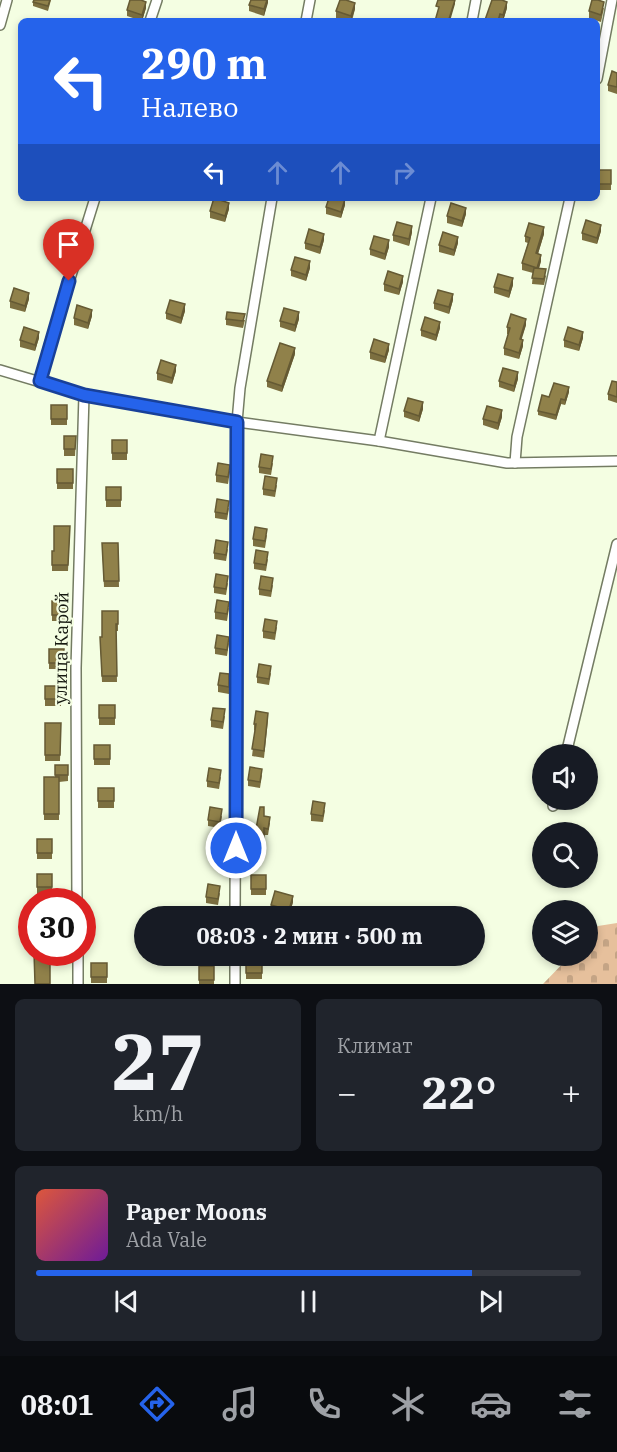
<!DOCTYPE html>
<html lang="ru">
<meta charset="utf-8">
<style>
:root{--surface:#171b24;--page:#20242c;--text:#f1f3f6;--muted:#9ea1a6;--line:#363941;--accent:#2563eb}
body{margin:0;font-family:"IBM Plex Serif",serif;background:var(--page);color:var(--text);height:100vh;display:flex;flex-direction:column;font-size:22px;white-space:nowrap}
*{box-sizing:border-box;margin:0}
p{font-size:20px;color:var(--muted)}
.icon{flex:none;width:33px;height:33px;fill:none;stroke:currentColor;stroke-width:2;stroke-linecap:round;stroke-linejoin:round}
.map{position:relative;height:984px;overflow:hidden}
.side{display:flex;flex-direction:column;gap:15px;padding:15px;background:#0d0f14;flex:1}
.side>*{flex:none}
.hud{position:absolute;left:18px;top:18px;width:582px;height:183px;border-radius:9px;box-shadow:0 3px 9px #0003;background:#2563eb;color:#fff;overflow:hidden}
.buttons{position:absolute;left:532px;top:744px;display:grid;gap:12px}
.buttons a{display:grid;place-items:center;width:66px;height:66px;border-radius:50%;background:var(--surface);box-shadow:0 3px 9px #0003;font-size:30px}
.speed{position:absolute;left:18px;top:888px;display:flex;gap:12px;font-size:30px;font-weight:700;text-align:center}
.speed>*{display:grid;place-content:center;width:78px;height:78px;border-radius:50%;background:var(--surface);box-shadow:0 3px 9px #0003;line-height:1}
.speed .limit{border:9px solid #d22;background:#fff;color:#111}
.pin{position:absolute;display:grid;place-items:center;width:51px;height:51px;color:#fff;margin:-62px -26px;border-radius:50% 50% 50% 0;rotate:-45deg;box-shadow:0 0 6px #0007}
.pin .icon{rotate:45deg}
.me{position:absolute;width:66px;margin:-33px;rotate:0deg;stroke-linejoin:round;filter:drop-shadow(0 0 4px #0008)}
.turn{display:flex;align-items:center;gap:21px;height:126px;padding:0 24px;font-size:27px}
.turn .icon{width:78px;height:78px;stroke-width:2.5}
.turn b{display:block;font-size:42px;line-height:51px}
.lanes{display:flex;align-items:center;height:57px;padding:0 24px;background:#0003;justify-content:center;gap:30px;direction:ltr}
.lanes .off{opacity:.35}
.big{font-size:45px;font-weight:700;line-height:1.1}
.side .tile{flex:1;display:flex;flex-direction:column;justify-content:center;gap:9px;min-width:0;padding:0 21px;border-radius:9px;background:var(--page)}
.side .dial{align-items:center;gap:0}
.dial b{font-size:78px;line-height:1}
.song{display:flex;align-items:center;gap:18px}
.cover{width:72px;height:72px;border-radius:9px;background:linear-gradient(135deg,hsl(10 70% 55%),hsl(280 70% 35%))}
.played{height:6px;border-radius:3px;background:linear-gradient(90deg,var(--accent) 80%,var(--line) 80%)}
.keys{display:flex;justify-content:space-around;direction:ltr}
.heat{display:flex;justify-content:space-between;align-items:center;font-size:33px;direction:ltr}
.side .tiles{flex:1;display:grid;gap:15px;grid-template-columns:1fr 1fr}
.tile:last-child{grid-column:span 2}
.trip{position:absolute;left:134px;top:906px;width:351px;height:60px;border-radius:30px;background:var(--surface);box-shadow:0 3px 9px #0003;font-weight:700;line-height:60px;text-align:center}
.tabs{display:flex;height:96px;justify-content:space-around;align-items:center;background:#090b0e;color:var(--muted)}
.tabs .icon{width:42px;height:42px}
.tabs .current{color:var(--accent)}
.tabs b{font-size:27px;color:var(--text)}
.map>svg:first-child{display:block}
.cemetery{fill:url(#cemetery-stones)}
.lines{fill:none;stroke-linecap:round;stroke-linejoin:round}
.minor-casing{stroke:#747c63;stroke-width:12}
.minor{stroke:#fff;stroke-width:9}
.wall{fill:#7c6f40}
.shaded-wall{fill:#655a34}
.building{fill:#90814a;stroke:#655a34;stroke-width:1.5}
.route-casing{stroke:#184099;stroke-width:15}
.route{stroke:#2563eb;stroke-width:10}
.labels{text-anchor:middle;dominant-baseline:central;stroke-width:4.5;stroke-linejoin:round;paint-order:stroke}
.street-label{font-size:18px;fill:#15180f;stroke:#f4fee2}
</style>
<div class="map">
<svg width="617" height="984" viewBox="0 0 617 984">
<defs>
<pattern id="cemetery-stones" width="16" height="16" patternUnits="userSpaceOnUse" patternTransform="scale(1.5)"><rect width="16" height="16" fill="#e6c09c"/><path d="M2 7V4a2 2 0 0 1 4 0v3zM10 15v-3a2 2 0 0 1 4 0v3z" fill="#c4a485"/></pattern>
</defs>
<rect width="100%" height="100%" fill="#f4fee2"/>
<path class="cemetery" d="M617,923V984H543L570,956H588V937L598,926Z"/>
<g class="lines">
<g class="minor-casing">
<g id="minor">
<path d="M150,21L157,0"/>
<path d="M306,21L310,0"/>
<path d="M472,21L476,0"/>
<path d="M0,25L7,0"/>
<path d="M597,79L612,0"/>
<path d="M0,370L84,395L237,422L379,441L507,463L617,461"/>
<path d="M40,381L50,343L95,198"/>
<path d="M379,441L431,198"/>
<path d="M515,463L517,437L570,198"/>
<path d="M566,754L617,544"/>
<path d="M553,806L555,800"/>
<path d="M77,902L76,668L84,395"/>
<path d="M235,916L237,422L240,388L272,198"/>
<path d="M78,952V984"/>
<path d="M235,984V956"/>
</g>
</g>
<use href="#minor" class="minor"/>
</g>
<g class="wall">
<path d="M51,0L48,11L33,6V2Z"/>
<path d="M268,0L264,16L249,11V5Z"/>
<path d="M146,8L142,21L127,16V10Z"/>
<path d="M507,8L503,21L500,20V21H482L485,20Z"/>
<path d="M604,8L601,22L589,18V11Z"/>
<path d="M355,9L352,21H347L336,18V11Z"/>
<path d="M617,73V94L608,91V85Z"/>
<rect x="597" y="170" width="14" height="20"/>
<path d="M345,205L341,218L326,214V207Z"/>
<path d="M229,209L225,222L210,218V211Z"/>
<path d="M466,214L462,227L447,223V216Z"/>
<path d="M601,231L597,244L582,240V233Z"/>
<path d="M412,232L409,246L393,241V235Z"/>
<path d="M544,234L538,254L541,261L539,269L546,276L544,285L532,284L533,273L522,270V263L528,243L525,242V236Z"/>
<path d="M324,240L320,254L305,249V243Z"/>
<path d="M458,243L454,256L439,252V245Z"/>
<path d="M389,247L385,260L370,255V249Z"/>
<path d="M310,268L306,281L291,276V270Z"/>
<path d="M403,282L399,295L384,291V284Z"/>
<path d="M513,285L509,298L494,293V287Z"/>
<path d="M29,299L25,312L10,308V301Z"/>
<path d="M453,300L449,314L434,309V303Z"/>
<path d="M185,311L181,324L166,319V313Z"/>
<path d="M92,316L88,329L74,325V318Z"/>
<path d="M226,319L245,320L243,328L226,325Z"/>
<path d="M299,319L295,332L280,327V321Z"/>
<path d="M526,325L521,339L523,346L519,359L504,355V348L508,334H507V327Z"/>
<path d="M440,328L436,341L421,336V330Z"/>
<path d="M39,338L35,351L20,347V340Z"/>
<path d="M583,338L579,351L564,347V340Z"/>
<path d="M389,350L385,363L370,359V352Z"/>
<path d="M295,354L282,392L267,387V381Z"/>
<path d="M176,371L172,384L157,380V373Z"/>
<path d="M518,379L514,392L499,387V381Z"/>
<path d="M617,382V403L608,400V394Z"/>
<path d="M569,392L565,405L561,404L556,420L538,415V411L549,397Z"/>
<rect x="51" y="405" width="16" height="20"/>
<path d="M423,409L419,422L404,417V411Z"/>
<path d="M502,417L498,430L483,425V419Z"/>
<path d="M64,436H76L75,456H64Z"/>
<rect x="112" y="440" width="15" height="20"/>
<path d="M273,463L271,475L259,473V467Z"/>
<rect x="57" y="469" width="16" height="20"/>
<path d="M230,471L228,484L216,482V475Z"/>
<path d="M277,485L275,497L263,495V489Z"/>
<rect x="106" y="487" width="15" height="20"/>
<path d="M229,508L227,520L215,518V512Z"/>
<path d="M70,526L68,571H52V551H54Z"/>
<path d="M267,535L265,548L253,546V539Z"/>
<path d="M102,543H118L119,587H104Z"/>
<path d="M228,549L226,561L214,559V553Z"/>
<path d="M268,559L266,571L254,569V563Z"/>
<path d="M228,583L226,595L214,593V587Z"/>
<path d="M273,585L271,597L259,595V589Z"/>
<rect x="52" y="601" width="15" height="20"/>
<path d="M229,608L227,621L215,619V612Z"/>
<path d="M118,611V631H116L117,682H102L100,637H102Z"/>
<path d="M277,627L275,640L263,638V631Z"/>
<path d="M229,643L227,656L215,654V648Z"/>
<rect x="49" y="649" width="15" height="20"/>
<path d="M271,673L269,685L257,683V677Z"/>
<path d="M229,674V694L218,692V685Z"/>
<rect x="45" y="686" width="16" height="20"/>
<rect x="99" y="705" width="16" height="20"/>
<path d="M225,716L223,729L211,727V720Z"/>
<path d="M268,720L264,758L252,756L255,731L254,730V724Z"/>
<path d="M45,723H61L60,761H45Z"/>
<rect x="94" y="745" width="16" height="20"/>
<path d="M55,765H68V781L59,782V820H44V777H55Z"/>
<path d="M262,775L260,788L248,786V780Z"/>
<path d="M221,777L219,789L207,787V781Z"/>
<rect x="98" y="788" width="16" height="20"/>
<path d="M325,810L323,822L311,821V814Z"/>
<path d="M222,816L220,828L208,826V820Z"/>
<path d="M264,816L270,823L268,835H264V860H248V840H254Z"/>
<rect x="37" y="839" width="15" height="20"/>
<path d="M223,845L221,858L209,856V849Z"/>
<rect x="37" y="874" width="15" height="20"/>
<rect x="251" y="875" width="15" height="20"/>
<path d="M220,893L218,905L206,903V897Z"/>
<path d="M293,902L289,916L271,912V905Z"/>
<rect x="246" y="959" width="16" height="20"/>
<rect x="91" y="963" width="16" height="20"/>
<rect x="199" y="966" width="15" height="18"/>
</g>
<g class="shaded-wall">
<path d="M267,0H268V3L264,16V9Z"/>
<path d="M455,0V4L450,21L449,19Z"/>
<path d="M146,2V8L142,21V15Z"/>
<path d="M507,2V8L503,21V15Z"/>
<path d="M355,3V9L351,21V16Z"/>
<path d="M345,199V205L341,218V212Z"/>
<path d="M229,203V209L225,222V216Z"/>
<path d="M466,208V214L462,227V221Z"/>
<path d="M601,225V231L597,244V238Z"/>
<path d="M412,226V232L409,246V239Z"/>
<path d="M544,227V234L536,260V253Z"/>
<path d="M324,234V240L320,254V247Z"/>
<path d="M458,237V243L454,256V250Z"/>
<path d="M389,240V247L385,260V254Z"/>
<path d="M541,255V261L537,274V268Z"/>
<path d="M310,261V268L306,281V275Z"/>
<path d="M403,276V282L399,295V289Z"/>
<path d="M513,278V285L509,298V291Z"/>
<path d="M29,293V299L25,312V306Z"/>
<path d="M453,294V300L449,314V307Z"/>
<path d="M185,304V311L181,324V318Z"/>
<path d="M92,310V316L88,329V323Z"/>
<path d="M299,312V319L295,332V325Z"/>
<path d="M526,319V325L520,345V339Z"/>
<path d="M440,322V328L436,341V335Z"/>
<path d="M39,332V338L35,351V345Z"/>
<path d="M583,332V338L579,351V345Z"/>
<path d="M523,340V346L519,359V353Z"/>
<path d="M389,344V350L385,363V357Z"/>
<path d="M295,348V354L282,392V386Z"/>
<path d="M176,365V371L172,384V378Z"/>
<path d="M518,372V379L514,392V386Z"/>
<path d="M569,387V392L565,405V400Z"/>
<path d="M561,399V404L556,420V415Z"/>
<path d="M423,402V409L419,422V416Z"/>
<path d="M502,410V417L498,430V423Z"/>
<path d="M293,896V902L289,916V910Z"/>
</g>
<g class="building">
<path d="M34,0H50L48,6L33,2Z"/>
<path d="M130,0H141L146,2L142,15L127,10Z"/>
<path d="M251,0H267L264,9L249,5Z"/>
<path d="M340,0H346L355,3L351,16L336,11Z"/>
<path d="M438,0H455L449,19L452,20L451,21H435L439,7L436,6Z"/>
<path d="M492,0H502L507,2L503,15L500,14L498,21H482V19L485,20Z"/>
<path d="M592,0H598L604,2L601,15L589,11Z"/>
<path d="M612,71L617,73V87L608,85Z"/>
<rect x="597" y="170" width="14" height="14"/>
<path d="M214,198L229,203L225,216L210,211Z"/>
<path d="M329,198L345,199L341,212L326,207Z"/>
<path d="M451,203L466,208L462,221L447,216Z"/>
<path d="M586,220L601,225L597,238L582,233Z"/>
<path d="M397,222L412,226L409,239L393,235Z"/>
<path d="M529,223L544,227L536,253L541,255L537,268L522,263L530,238L525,236Z"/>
<path d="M309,229L324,234L320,247L305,243Z"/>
<path d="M443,232L458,237L454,250L439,245Z"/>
<path d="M374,236L389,240L385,254L370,249Z"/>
<path d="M295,257L310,261L306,275L291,270Z"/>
<path d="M534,268L546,269L544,279L532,278Z"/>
<path d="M388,271L403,276L399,289L384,284Z"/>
<path d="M498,274L513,278L509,291L494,287Z"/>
<path d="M14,288L29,293L25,306L10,301Z"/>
<path d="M438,290L453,294L449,307L434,303Z"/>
<path d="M170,300L185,304L181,318L166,313Z"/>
<path d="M77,305L92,310L88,323L74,318Z"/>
<path d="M284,308L299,312L295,325L280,321Z"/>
<path d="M227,312L245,314L243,321L226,319Z"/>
<path d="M511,314L526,319L520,339L523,340L519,353L504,348L510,328L507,327Z"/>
<path d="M425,317L440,322L436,335L421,330Z"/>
<path d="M24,327L39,332L35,345L20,340Z"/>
<path d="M568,327L583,332L579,345L564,340Z"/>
<path d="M374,339L389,344L385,357L370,352Z"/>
<path d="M280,343L295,348L282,386L267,381Z"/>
<path d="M161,360L176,365L172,378L157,373Z"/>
<path d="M503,368L518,372L514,386L499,381Z"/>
<path d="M612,381L617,382V397L608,394Z"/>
<path d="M554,383L569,387L565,400L561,399L556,415L538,411L542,395L549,397Z"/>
<path d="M408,398L423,402L419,416L404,411Z"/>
<rect x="51" y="405" width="16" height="14"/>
<path d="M487,406L502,410L498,423L483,419Z"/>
<path d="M64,436H76L75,449H64Z"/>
<rect x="112" y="440" width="15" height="13"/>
<path d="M261,454L273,456L271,469L259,467Z"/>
<path d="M218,463L230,465L228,477L216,475Z"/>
<rect x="57" y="469" width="16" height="14"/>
<path d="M265,476L277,478L275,491L263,489Z"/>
<rect x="106" y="487" width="15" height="13"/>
<path d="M217,499L229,501L227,514L215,512Z"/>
<path d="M54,526H70L68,565H52V551H54Z"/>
<path d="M255,527L267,529L265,541L253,539Z"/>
<path d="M216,540L228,542L226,555L214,553Z"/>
<path d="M102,543H118L119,581H104Z"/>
<path d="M256,550L268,552L266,565L254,563Z"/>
<path d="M216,574L228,576L226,589L214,587Z"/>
<path d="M261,576L273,578L271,591L259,589Z"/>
<path d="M217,600L229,602L227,614L215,612Z"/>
<rect x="52" y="601" width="15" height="14"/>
<path d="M102,611H118V624H116L117,676H102L100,637H102Z"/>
<path d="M265,619L277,621L275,633L263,631Z"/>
<path d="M217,635L229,637L227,650L215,648Z"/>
<rect x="49" y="649" width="15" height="14"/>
<path d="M259,664L271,666L269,679L257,677Z"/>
<path d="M220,673L229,674V687L218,685Z"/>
<rect x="45" y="686" width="16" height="13"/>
<rect x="99" y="705" width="16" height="13"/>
<path d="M213,708L225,709L223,722L211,720Z"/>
<path d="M256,711L268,713L264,751L252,749L256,724H254Z"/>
<path d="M45,723H61L60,755H45Z"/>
<rect x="94" y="745" width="16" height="14"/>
<rect x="55" y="765" width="13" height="10"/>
<path d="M250,767L262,769L260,782L248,780Z"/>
<path d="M209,768L221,770L219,783L207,781Z"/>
<rect x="44" y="777" width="15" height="37"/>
<rect x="98" y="788" width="16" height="13"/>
<path d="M313,801L325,803L323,816L311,814Z"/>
<path d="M210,807L222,809L220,822L208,820Z"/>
<path d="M260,807H264V816L270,817L268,829L264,828V854H248V840H254Z"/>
<path d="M211,837L223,839L221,851L209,849Z"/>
<rect x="37" y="839" width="15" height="14"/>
<rect x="37" y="874" width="15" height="13"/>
<rect x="251" y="875" width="15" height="14"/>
<path d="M208,884L220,886L218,899L206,897Z"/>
<path d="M275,891L293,896L289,910L271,905Z"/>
<path d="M34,952H50V984H35Z"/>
<rect x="246" y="959" width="16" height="14"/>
<rect x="91" y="963" width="16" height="14"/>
<rect x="199" y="966" width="15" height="14"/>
</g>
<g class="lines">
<g class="route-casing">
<path id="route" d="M69,281L40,381L84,395L237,422L236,848"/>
</g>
<use href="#route" class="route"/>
</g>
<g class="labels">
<g class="street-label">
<text transform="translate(61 648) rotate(-89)">улица Карой</text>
</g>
</g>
</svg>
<div class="buttons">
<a><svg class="icon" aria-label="sound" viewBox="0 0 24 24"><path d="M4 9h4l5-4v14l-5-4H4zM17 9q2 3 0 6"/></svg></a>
<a><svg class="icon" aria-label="search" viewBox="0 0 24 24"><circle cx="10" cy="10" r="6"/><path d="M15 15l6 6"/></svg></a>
<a><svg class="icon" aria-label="layers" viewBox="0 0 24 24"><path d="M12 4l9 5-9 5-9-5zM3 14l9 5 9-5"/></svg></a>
</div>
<div class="speed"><div class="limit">30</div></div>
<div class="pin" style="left:69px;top:281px;background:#d93025"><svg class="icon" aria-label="arrive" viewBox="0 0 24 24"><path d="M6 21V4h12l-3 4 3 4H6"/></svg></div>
<svg class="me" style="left:236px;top:848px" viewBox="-20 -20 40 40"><circle r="17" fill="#2563eb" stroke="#fff" stroke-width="3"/><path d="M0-11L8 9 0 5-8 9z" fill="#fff"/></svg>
<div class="trip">08:03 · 2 мин · 500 m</div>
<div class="hud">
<div class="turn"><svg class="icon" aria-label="left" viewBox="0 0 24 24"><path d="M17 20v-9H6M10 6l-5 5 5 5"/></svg><div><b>290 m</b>Налево</div></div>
<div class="lanes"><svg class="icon" aria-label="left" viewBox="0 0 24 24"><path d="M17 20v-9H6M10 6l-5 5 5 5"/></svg><svg class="icon off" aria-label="ahead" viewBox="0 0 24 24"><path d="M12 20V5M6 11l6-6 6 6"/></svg><svg class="icon off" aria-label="ahead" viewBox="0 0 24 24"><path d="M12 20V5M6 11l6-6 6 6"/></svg><svg class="icon off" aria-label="right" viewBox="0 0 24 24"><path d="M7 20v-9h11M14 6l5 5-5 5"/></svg></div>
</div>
</div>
<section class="side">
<div class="tiles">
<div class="tile dial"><b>27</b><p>km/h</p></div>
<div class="tile"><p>Климат</p>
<div class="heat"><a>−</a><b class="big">22°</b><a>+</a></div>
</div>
<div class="tile">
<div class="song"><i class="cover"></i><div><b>Paper Moons</b><p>Ada Vale</p></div></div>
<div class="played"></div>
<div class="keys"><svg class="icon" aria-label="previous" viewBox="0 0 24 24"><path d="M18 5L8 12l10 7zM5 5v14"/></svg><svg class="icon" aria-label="pause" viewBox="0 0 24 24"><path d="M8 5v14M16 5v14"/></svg><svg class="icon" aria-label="next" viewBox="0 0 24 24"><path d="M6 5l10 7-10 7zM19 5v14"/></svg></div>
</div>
</div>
</section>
<nav class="tabs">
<b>08:01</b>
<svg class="icon current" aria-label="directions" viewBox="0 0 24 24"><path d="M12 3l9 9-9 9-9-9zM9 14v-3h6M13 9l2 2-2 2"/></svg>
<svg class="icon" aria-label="music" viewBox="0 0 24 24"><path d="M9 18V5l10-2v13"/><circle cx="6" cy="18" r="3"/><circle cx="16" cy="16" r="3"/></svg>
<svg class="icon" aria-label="phone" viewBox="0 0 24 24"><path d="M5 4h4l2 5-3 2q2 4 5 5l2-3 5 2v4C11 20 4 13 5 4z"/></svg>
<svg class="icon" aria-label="climate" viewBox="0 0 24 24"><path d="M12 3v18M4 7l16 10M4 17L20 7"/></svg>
<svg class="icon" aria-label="car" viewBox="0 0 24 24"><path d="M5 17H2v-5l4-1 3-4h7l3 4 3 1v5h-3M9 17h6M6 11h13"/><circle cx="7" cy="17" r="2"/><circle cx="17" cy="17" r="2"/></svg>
<svg class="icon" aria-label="filters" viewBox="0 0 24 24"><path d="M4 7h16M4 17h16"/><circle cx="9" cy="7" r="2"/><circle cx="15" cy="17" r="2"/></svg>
</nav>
